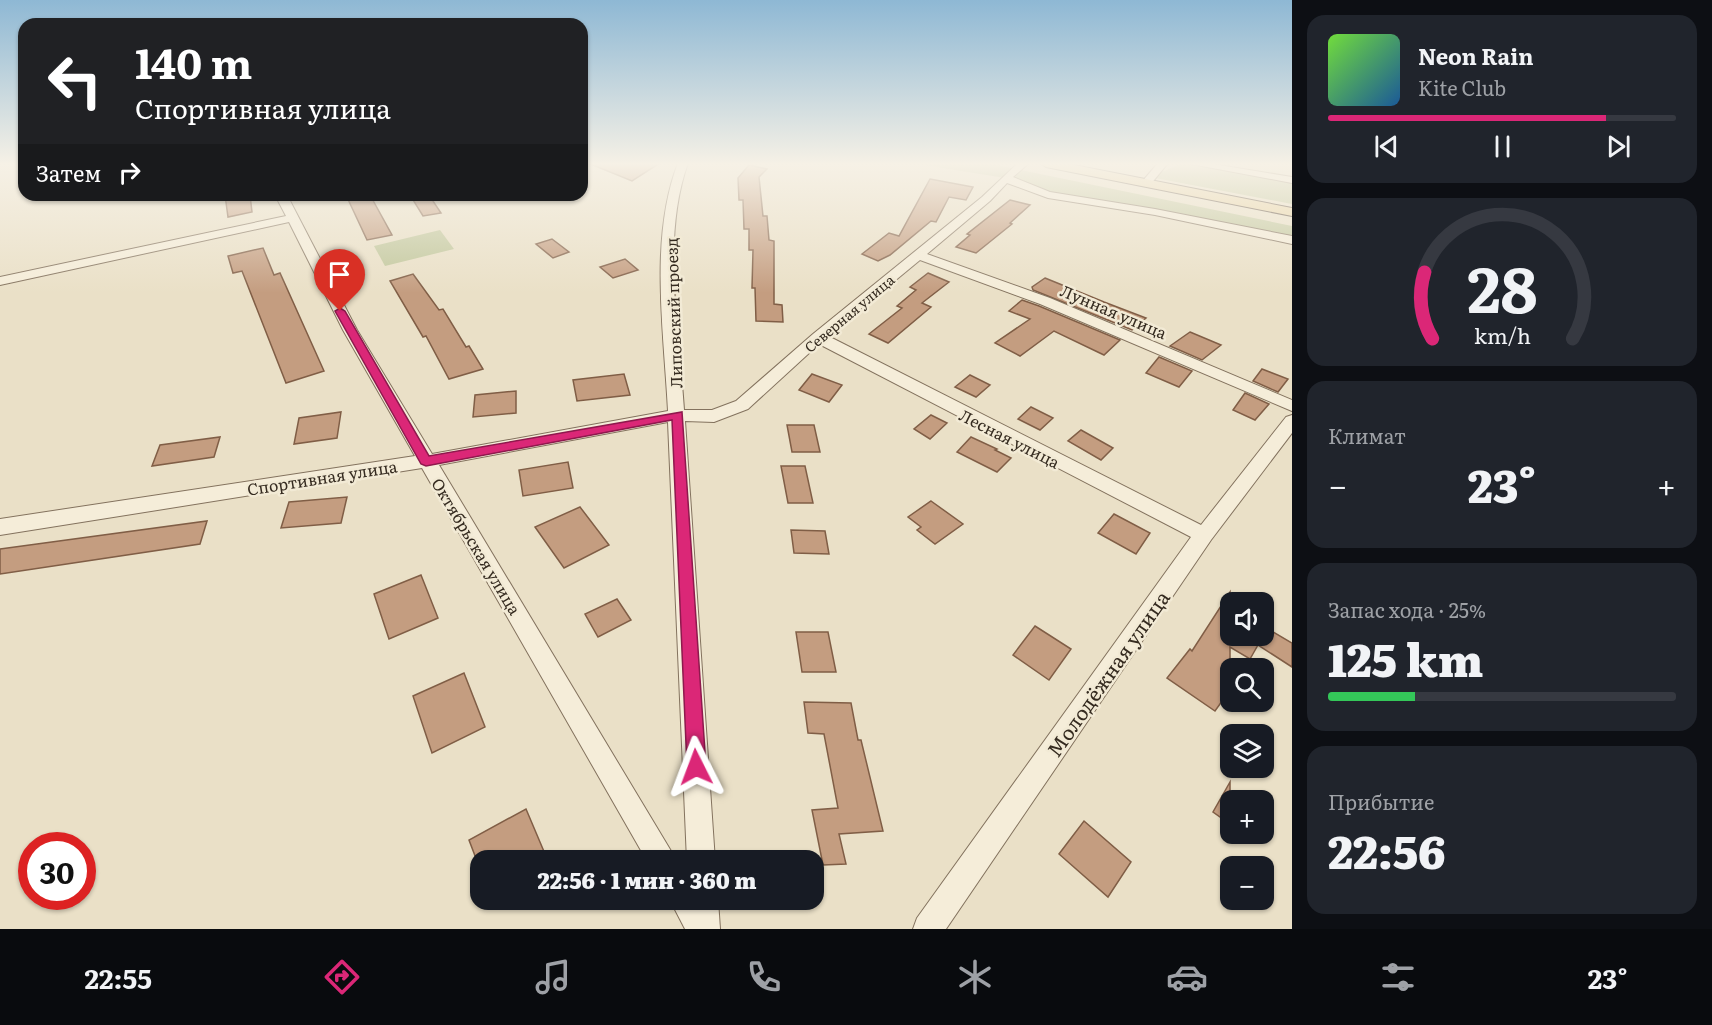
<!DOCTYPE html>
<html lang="ru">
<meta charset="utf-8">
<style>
:root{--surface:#171b24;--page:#20242c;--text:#f1f3f6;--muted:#9ea1a6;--line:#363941;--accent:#db2777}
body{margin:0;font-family:Literata,serif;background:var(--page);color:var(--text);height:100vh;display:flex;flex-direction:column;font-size:22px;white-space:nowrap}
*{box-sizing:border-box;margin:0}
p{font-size:20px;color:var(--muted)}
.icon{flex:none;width:33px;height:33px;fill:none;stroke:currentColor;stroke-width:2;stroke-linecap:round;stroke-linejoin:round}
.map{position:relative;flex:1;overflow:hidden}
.panel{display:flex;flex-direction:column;gap:15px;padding:15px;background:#0d0f14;width:420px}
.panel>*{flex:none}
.top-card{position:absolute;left:18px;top:18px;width:570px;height:183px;border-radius:18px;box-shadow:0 2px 4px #0004;background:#202124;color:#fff;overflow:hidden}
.buttons{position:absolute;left:1220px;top:592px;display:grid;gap:12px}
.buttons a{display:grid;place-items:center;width:54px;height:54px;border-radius:12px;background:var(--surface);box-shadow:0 2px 4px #0004;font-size:30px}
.speed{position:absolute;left:18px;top:832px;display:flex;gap:12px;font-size:30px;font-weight:700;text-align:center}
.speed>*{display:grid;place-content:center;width:78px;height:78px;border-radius:50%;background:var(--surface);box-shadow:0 2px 4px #0004;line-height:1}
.speed .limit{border:9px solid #d22;background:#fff;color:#111}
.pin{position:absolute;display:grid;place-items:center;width:51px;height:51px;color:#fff;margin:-62px -26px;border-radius:50% 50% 50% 0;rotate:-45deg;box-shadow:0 0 6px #0007}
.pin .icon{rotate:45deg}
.me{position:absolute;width:66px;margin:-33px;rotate:357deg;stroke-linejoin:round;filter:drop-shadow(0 0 4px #0008)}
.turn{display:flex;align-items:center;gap:21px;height:126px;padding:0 18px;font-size:27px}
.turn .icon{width:78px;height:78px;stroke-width:2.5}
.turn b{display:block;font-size:42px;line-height:51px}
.then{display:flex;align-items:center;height:57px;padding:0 18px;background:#0003;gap:12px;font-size:22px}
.big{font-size:45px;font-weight:800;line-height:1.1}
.panel .tile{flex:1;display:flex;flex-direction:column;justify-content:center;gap:9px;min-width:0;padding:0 21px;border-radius:18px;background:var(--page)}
.panel .dial{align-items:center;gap:0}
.dial svg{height:156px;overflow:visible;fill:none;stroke:var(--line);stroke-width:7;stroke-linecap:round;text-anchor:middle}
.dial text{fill:var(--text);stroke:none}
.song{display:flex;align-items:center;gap:18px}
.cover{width:72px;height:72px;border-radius:9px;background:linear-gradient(135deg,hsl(100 70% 55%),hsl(210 70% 35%))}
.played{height:6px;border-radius:3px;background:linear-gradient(90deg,var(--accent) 80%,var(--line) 80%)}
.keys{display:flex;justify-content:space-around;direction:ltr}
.heat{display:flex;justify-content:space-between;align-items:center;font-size:33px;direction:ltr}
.charge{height:9px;border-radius:4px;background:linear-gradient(90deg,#34c759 25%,var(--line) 0)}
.trip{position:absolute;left:470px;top:850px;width:354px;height:60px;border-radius:18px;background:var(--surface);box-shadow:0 2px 4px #0004;font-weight:800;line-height:60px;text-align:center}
.dock{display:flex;height:96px;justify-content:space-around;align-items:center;background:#090b0e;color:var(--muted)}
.dock .icon{width:42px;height:42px}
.dock .selected{color:var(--accent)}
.dock b{font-size:27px;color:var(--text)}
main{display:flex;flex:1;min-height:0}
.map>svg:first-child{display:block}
.green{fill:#c1c79c}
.building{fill:#c49d80;stroke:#805e46;stroke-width:1.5}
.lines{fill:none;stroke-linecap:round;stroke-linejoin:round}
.minor-casing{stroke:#83725e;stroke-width:2}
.major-casing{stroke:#524132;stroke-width:2}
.minor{fill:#f5edd9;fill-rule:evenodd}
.major{fill:#e9d4a3;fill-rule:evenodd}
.route{fill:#db2777;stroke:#8e194d;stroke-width:1.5}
.labels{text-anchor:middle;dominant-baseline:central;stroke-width:5;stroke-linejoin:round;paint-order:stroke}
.far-street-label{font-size:14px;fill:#352b20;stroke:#f2ead5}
.street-label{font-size:16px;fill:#352b20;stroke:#f2ead5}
.near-street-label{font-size:20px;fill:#352b20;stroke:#f2ead5}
</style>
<main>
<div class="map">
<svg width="1292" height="929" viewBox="0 0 1292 929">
<rect width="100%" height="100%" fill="#eae0c7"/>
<g class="green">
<path d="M912,163H987L1292,226V238L1049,195L1005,178Z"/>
<path d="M1183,163L1292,181V204L1150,177Z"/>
<path d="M440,230L454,249L385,266L374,246Z"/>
</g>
<g class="building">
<path d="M588,163H660L632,181Z"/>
<path d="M749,165L767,169L759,177L763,216H767L769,240L774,241V304L782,305L783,322L756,321L755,288H752L753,250H749V229H744L743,200H739L738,178Z"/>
<path d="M930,179L973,187L966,200L949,197L936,222L931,221L890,255L878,261L862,254L889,233L899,236Z"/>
<path d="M225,195H250L252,212L228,217Z"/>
<path d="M346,195H370L392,235L367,240Z"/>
<path d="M410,195H429L441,213L423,216Z"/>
<path d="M1010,200L1030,205L1010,223L1012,224L976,253L956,247L970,235L967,234Z"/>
<path d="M552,239L569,252L553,258L536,244Z"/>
<path d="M263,248L274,275L280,273L324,371L286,383L242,271L233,273L228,256Z"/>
<path d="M625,259L638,270L613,278L600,267Z"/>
<path d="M928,273L949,282L922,303L931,307L888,343L869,334L902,308L897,306L916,290L910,287Z"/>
<path d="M413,274L439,310L443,309L466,347L469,346L483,369L449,379L426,336L423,337L390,281Z"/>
<path d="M1045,278L1104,302L1146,318L1132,330L1033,290L1032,287Z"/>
<path d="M1022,300L1039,306L1120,340L1104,355L1054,331L1020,356L995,343L1030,319L1009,311Z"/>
<path d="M1190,332L1221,345L1202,360L1170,346Z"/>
<path d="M1159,357L1192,371L1179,387L1146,373Z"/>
<path d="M1262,369L1288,379L1278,392L1253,381Z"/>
<path d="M624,374L630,395L577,401L573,380Z"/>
<path d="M812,374L842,385L829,402L799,390Z"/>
<path d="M970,375L990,385L976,397L955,387Z"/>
<path d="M516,391V413L473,417L475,395Z"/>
<path d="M1245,393L1269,404L1255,420L1233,410Z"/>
<path d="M1031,407L1053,418L1040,430L1018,419Z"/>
<path d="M341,412L337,438L294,444L299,418Z"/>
<path d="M931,415L947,423L930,439L914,429Z"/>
<path d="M787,425H814L820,452H792Z"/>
<path d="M1081,430L1113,448L1101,460L1068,441Z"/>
<path d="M220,437L214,457L152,466L160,445Z"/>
<path d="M971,437L997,449L995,450L1011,458L997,472L957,452Z"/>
<path d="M568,462L573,488L523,496L519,470Z"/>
<path d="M781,466H805L813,503H788Z"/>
<path d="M347,497L341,523L281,528L289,502Z"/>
<path d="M931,501L963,524L935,544L917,530L921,527L908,517Z"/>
<path d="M580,507L609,545L564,568L535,527Z"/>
<path d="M1114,514L1150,533L1136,554L1098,533Z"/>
<path d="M207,521L200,544L0,574V549Z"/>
<path d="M791,530L825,531L829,554L794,553Z"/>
<path d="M421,575L438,618L389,639L374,594Z"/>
<path d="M1230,592V636H1263V626L1292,643V667L1258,645L1250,659L1230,647V690L1215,711L1167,678L1190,649L1192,651Z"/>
<path d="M617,599L631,620L598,637L585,614Z"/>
<path d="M1035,626L1071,649L1049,680L1013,655Z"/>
<path d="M796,632H828L836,672H802Z"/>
<path d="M464,673L485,727L432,753L413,696Z"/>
<path d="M804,702L851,703L858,740H861L883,831L839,834L846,864L823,865L812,810L838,808L824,734L808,733Z"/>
<path d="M1230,782V824L1213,812Z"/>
<path d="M526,809L548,861H477L469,840Z"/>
<path d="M1084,821L1131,862L1108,897L1059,854Z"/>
</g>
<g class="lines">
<g class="minor-casing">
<g id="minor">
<path d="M678,163H688C661,238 679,331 684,410H712L736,401L813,334L982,197L1018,163H1029L1013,177L1050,192L1155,209L1292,236V244L1155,215L1048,198L1007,183L990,201L927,254L1050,298L1292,400V411L1040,304L920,260L828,336L1201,525L1286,417L1292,415V433L1211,540L946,929H913L917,918L1191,537L819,344L748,409L714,422L685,421L715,861H687L668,422L439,465L677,861H647L422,468L0,535V519L415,456L343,330L289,222L0,285V277L286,216L275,195H287L357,330L432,454L668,411C664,332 649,238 678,163Z"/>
<path d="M1158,163H1168L1150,185H1142L1141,183Z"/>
<path d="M1186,163H1207L1292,177V183Z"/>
<path d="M670,900H718L720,929H685Z"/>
</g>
</g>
<g class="major-casing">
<path id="major" d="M1040,163H1064L1292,208V216L1046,167Z"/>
</g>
<use href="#minor" class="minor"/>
<use href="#major" class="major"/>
</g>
<linearGradient id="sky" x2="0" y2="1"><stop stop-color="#8eb8d4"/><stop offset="0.56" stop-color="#f6f1e6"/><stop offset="1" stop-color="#f6f1e6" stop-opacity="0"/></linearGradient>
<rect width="1292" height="293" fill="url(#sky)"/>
<path class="route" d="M340,308L345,311L429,456L682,412L706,767L703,774L696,777L690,774L687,767L672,420L426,466L421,464L335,311Z"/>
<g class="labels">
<g class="far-street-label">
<text transform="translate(849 313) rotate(-40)">Северная улица</text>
</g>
<g class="street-label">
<text transform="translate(1114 311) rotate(23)">Лунная улица</text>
<text transform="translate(673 313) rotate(-92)">Липовский проезд</text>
<text transform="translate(1010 438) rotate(27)">Лесная улица</text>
<text transform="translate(322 477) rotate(-9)">Спортивная улица</text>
<text transform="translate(477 546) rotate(59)">Октябрьская улица</text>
</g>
<g class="near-street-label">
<text transform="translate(1107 673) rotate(-55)">Молодёжная улица</text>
</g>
</g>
</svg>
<div class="buttons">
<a><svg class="icon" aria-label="sound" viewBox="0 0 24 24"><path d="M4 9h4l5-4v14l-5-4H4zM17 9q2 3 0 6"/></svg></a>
<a><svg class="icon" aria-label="search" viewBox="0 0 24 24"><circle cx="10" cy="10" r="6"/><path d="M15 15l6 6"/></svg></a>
<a><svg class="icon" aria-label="layers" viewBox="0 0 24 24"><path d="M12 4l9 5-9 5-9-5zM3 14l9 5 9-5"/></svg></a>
<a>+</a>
<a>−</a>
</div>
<div class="speed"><div class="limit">30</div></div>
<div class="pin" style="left:340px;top:311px;background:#d93025"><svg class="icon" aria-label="arrive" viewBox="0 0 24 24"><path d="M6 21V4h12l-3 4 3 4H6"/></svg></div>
<svg class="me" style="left:696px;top:767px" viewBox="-20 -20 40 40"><path d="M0-17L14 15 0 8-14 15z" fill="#db2777" stroke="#fff" stroke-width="4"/></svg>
<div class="trip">22:56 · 1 мин · 360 m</div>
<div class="top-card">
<div class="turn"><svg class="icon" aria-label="left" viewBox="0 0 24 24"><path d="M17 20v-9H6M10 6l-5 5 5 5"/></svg><div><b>140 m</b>Спортивная улица</div></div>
<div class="then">Затем<svg class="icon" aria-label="right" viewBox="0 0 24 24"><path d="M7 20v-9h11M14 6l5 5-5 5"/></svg></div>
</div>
</div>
<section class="panel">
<div class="tile">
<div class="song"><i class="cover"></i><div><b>Neon Rain</b><p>Kite Club</p></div></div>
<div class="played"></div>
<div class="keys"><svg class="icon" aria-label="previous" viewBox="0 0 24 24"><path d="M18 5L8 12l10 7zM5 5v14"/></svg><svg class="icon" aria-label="pause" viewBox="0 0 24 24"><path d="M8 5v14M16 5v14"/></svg><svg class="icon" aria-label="next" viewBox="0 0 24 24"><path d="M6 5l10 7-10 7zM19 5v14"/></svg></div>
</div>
<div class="tile dial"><svg viewBox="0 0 100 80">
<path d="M14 69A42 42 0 1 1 86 69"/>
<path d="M14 69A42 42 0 0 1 10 35" stroke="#db2777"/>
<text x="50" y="56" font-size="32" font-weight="700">28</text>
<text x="50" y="72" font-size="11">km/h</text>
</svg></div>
<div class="tile"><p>Климат</p>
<div class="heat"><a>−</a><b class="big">23°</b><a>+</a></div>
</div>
<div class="tile"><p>Запас хода · 25%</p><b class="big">125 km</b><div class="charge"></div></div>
<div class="tile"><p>Прибытие</p><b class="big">22:56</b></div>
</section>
</main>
<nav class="dock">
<b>22:55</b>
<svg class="icon selected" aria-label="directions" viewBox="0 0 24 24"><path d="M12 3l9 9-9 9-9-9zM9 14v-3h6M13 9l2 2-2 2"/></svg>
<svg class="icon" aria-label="music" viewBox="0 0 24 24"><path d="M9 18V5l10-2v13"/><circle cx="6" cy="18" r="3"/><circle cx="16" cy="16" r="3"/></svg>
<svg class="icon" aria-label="phone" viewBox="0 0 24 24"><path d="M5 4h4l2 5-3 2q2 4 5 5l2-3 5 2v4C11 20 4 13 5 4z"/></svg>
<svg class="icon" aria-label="climate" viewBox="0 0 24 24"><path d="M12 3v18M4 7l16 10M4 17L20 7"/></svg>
<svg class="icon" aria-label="car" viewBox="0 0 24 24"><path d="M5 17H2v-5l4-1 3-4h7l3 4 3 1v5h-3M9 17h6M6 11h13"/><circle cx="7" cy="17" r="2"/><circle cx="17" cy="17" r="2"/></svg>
<svg class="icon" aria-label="filters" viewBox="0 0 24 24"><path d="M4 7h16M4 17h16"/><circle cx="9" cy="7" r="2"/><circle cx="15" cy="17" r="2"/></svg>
<b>23°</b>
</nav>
